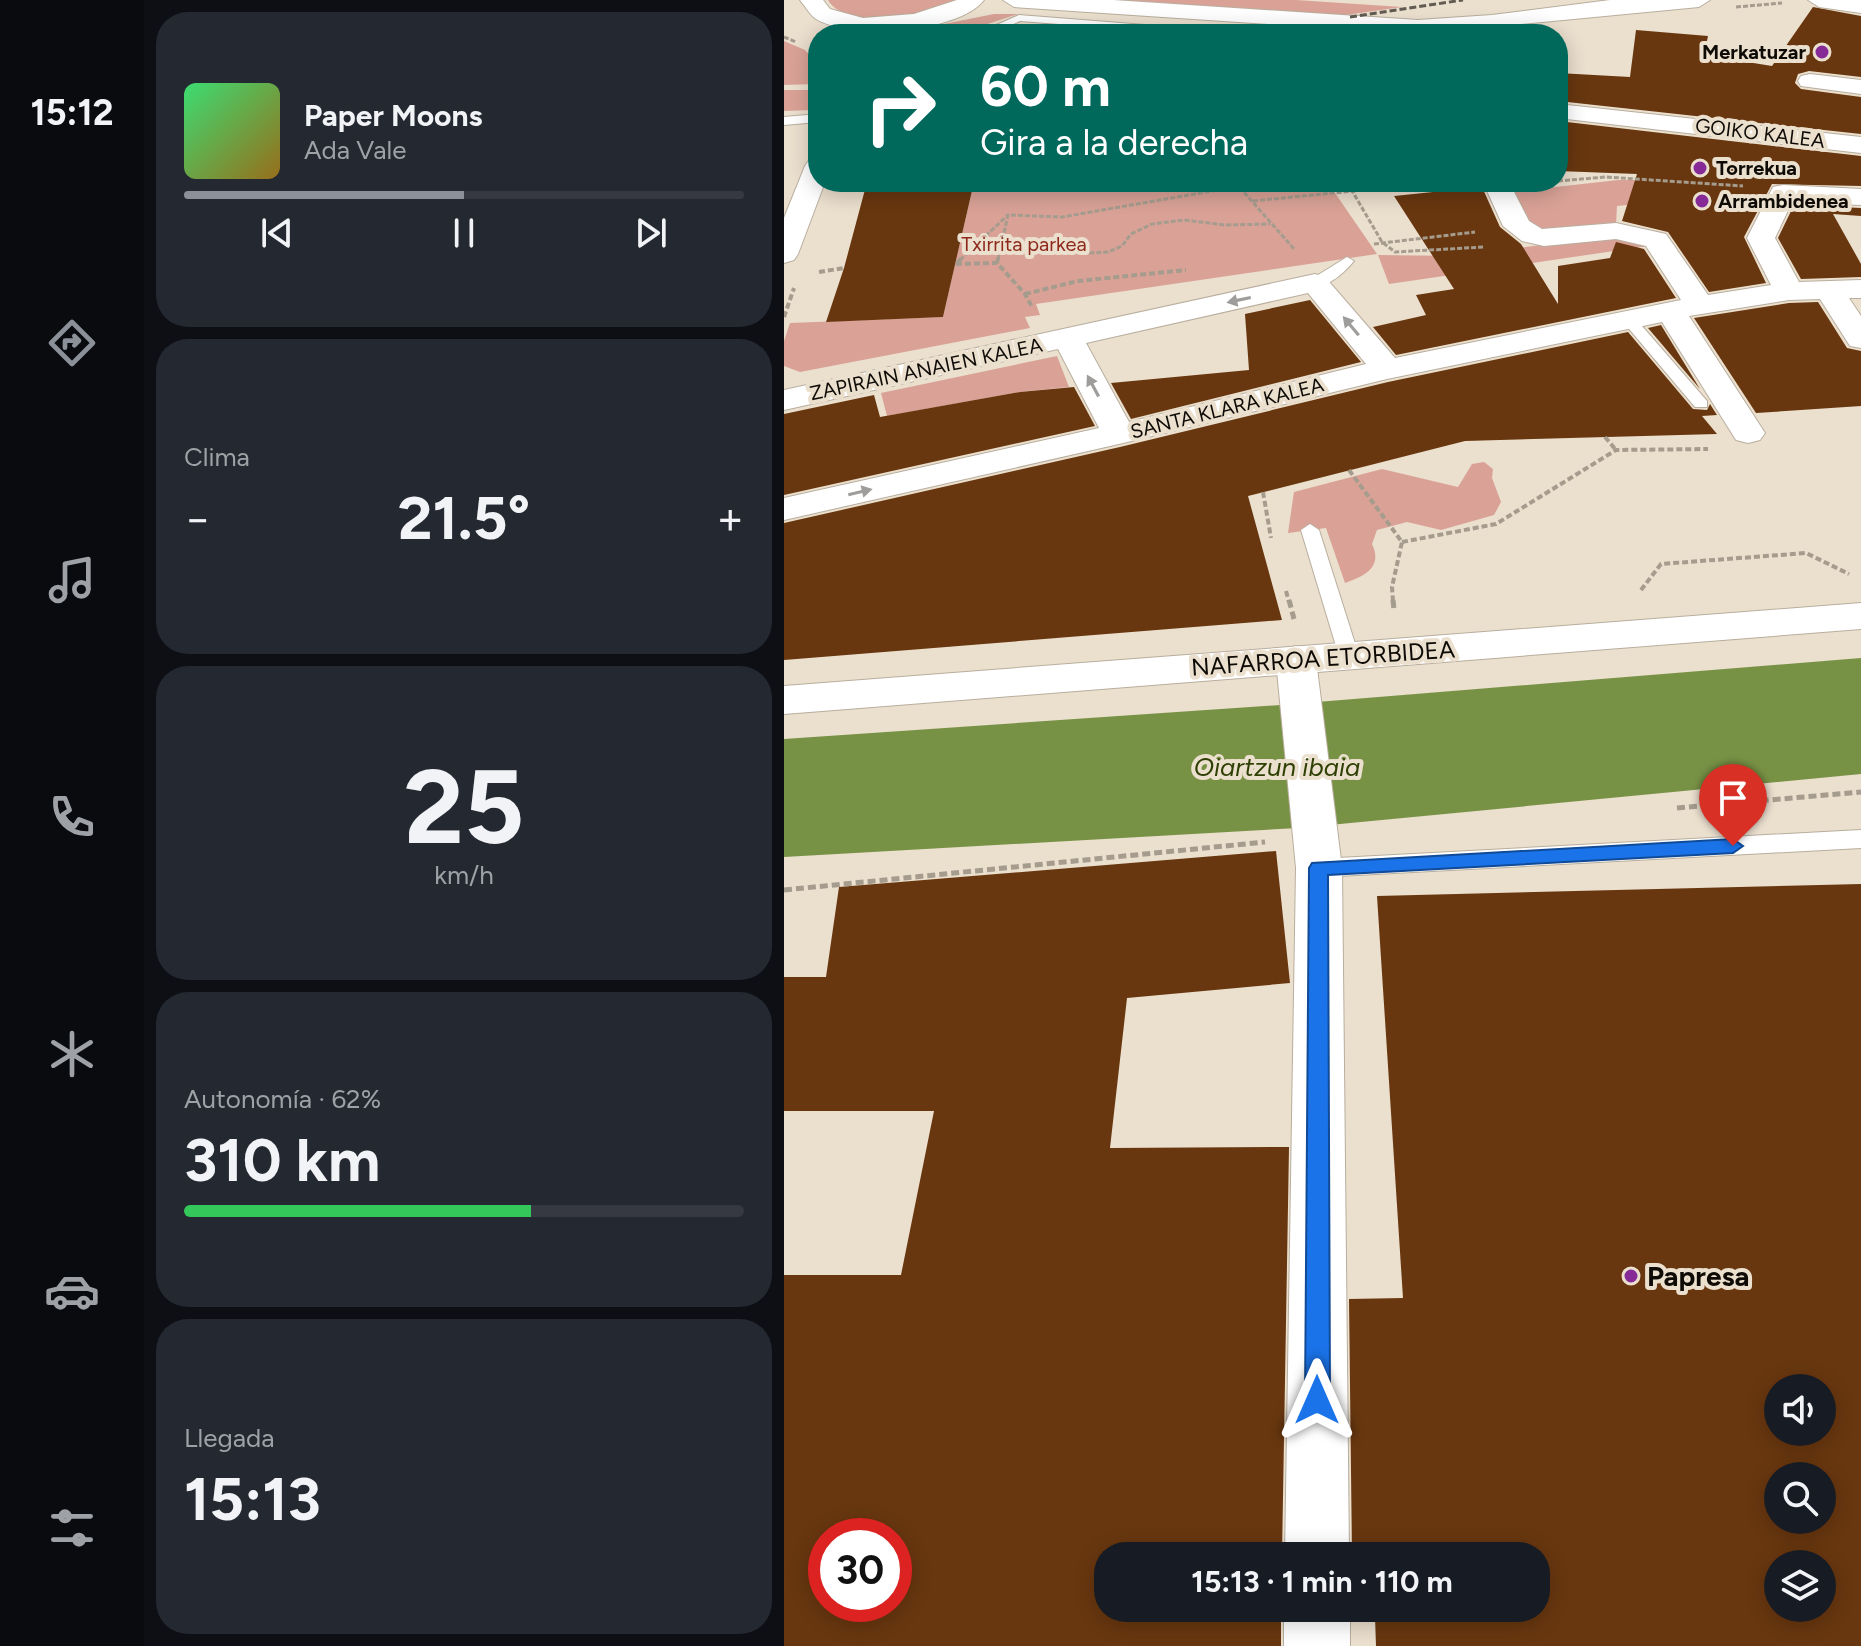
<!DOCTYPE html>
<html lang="es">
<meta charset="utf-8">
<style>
:root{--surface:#171b24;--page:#242831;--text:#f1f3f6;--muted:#9ea1a6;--line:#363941;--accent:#8c9099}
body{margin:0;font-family:Figtree,sans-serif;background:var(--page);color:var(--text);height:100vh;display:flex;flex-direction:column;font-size:30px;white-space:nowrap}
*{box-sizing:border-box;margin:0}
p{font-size:26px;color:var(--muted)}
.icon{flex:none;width:44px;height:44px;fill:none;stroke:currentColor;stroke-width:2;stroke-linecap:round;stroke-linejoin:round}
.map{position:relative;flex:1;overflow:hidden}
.drawer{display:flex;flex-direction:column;gap:12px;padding:12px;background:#0d0f14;width:640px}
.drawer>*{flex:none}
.banner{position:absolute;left:24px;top:24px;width:760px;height:168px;border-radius:32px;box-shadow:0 4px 20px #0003;background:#00695c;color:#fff;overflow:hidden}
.controls{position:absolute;left:980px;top:1374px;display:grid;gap:16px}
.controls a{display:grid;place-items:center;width:72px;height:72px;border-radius:50%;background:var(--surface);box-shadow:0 4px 20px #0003;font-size:40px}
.speed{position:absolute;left:24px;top:1518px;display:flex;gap:16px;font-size:40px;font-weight:700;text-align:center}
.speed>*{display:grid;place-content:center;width:104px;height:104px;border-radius:50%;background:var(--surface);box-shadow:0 4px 20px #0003;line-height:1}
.speed .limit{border:12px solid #d22;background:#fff;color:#111}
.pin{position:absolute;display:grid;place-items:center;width:68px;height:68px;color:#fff;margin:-82px -34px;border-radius:50% 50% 50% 0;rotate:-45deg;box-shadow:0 0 8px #0007}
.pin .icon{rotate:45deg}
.me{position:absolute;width:88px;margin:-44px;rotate:0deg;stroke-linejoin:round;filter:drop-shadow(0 0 6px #0008)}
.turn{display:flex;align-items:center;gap:28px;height:168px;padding:0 40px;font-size:36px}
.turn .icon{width:104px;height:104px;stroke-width:2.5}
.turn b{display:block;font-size:56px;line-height:68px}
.big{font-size:60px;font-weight:700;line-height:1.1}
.drawer .card{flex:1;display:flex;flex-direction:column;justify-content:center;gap:12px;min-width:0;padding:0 28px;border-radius:32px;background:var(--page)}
.drawer .dial{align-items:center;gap:0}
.dial b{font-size:104px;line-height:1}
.song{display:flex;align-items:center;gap:24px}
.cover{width:96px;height:96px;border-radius:12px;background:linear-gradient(135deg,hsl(140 70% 55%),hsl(40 70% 35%))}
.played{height:8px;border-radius:4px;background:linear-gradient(90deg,var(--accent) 50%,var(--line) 50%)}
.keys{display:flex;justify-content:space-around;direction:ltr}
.heat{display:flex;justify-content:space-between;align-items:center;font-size:44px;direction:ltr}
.charge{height:12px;border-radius:6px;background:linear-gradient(90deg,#34c759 62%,var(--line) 0)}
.trip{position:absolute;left:310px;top:1542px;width:456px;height:80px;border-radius:32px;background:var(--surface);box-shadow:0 4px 20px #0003;font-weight:700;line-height:80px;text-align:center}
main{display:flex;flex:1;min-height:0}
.menu{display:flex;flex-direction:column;width:144px;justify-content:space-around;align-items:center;background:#090b0e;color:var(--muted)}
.menu .icon{width:56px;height:56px}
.menu .selected{color:var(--accent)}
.menu b{font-size:36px;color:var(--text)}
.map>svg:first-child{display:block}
.green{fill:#daa297}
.water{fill:#789245}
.building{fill:#68370f;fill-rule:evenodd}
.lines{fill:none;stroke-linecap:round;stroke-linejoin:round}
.lane-casing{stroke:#b9ae9e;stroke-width:2}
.street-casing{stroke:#b9ae9e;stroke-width:2}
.secondary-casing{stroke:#b9ae9e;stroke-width:2}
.path-far2{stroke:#a59c8e;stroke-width:3;stroke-dasharray:5 2;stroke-linecap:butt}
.path-far1{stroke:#a59c8e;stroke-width:4;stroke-dasharray:6 3;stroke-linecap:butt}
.path{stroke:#a59c8e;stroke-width:5;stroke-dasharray:8 4;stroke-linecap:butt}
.lane{fill:#fff;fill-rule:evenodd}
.street{fill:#fff;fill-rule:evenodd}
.secondary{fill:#fff;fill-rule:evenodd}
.rail{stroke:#615b51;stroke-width:3;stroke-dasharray:7 3;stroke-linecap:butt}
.oneway{fill:#9f9d9b}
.route{fill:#1a73e8;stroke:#114b97;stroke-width:2}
.poi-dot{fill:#852a97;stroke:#ebdfce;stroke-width:3}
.labels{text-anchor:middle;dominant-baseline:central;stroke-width:8;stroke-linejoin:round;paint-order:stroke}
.far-poi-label{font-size:20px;font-weight:bold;fill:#0e0b06;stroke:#ebdfce;text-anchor:start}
.far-street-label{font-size:20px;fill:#0e0b06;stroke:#ebdfce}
.far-park-label{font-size:20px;fill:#8e291c;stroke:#ebdfce}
.street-label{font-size:24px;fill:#0e0b06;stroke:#ebdfce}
.water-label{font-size:26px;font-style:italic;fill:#2f4004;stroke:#ebdfce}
.near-poi-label{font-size:28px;font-weight:bold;fill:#0e0b06;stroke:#ebdfce;text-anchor:start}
</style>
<main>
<nav class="menu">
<b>15:12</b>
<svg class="icon selected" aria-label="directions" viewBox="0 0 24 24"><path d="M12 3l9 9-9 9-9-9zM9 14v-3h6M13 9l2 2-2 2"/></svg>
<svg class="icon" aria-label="music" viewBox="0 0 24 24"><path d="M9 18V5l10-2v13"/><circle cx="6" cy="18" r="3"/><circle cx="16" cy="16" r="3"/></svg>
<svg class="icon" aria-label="phone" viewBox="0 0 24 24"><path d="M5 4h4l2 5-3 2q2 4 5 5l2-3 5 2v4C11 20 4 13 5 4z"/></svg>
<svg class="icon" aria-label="climate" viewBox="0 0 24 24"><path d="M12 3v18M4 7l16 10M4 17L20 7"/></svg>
<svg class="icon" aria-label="car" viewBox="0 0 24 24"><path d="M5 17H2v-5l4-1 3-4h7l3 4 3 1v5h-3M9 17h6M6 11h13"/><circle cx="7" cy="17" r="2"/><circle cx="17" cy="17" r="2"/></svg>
<svg class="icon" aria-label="filters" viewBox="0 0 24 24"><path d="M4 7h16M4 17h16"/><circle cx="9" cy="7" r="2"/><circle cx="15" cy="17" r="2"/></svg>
</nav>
<section class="drawer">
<div class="card">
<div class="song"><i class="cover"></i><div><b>Paper Moons</b><p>Ada Vale</p></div></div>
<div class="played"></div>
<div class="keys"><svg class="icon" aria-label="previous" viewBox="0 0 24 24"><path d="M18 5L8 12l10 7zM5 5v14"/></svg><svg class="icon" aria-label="pause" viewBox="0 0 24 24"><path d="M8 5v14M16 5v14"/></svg><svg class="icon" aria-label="next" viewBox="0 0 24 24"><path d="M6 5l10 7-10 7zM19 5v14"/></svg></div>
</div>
<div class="card"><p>Clima</p>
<div class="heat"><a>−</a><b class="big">21.5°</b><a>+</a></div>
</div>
<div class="card dial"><b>25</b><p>km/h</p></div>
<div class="card"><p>Autonomía · 62%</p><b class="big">310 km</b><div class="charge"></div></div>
<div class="card"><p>Llegada</p><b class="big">15:13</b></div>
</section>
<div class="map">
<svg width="1077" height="1646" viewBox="0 0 1077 1646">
<rect width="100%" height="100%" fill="#ebdfce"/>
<g class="green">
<path d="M44,0H172C148,16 61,31 44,0Z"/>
<path d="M307,0H512L618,7L555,16Z"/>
<path d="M210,14H234L173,34L125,31Z"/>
<path d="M0,41L21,50L33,63L32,84L0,85Z"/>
<path d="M0,90H34L31,110L0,111Z"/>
<path d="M834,180H856L852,204L833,206L832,225L767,233L741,225L726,192Z"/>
<path d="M190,182H533L551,193L593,254L252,304L256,315L241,317L246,328L16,372L0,366V341L6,323L159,317Z"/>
<path d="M833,235L864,246L605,284L594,255L674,256Z"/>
<path d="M273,356L285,387L236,392L103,416L97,393Z"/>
<path d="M700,462L709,469L708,478L717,502L710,515L657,530L623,522L593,530L588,544C599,567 581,576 561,583L542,528L504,533L510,492L598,469L674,487L688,464Z"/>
</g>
<path class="water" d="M1077,658V774L514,828L0,857V739L496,705Z"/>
<g class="building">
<path d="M1029,7L1077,16V77L1025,71L1014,74L1011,83L1017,89L1077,97V134L774,101V73L846,77L852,30L924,36L920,55L988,66Z"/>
<path d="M774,121L1077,156V186L988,184L960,237L982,283L925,292L884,232L838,221L853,174L774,171Z"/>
<path d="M83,182H190L159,317L42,322L60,268Z"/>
<path d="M698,187L716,227L737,244L774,304V266L826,258L832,242L860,249L892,298L612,355L589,327L642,315L632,295L670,289L610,196Z"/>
<path d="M1010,205L1077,208V216L1049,214L1077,264V277L1017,279L994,238Z"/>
<path d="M526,300L577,362L347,419L327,383L465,370L461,314Z"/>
<path d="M1034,302L1063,348L1077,351V406L972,413L910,318L1005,303Z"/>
<path d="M877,325L916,389L864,328Z"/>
<path d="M844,332L909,409L923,410L926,404L933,415L918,416L933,434L681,441L464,496L498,620L0,660V523L336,447L604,382Z"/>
<path d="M290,387L311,426L0,495V414L90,395L96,417L236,392Z"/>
<path d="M492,851L506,983L343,998L326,1148L505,1147L498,1556H324V1608H497V1646H0V1275H117L150,1111H0V977H42L55,887ZM42,1536H110V1604H42Z"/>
<path d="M1077,884V1646H592L591,1617H569V1608H752V1556H568L565,1299L619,1298L593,896ZM994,1388H1038V1432H994ZM994,1476H1038V1520H994ZM994,1564H1038V1608H994Z"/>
</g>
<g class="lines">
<g class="lane-casing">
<g id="lane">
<path d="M235,15L399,28L405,34L236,21L208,34H192Z"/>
<path d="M34,114V122L0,125V117Z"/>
<path d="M563,257L570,261C559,274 544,288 526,286V280Z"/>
<path d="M846,316L851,318L923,401V407H911L841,324L838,321Z"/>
<path d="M526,524L535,530L575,656L572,661L565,663L555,656L517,530Z"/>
<path d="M1077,830V848L535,877L527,874L524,868L527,862L535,859Z"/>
</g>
</g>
<g class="street-casing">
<g id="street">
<path d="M16,0H39L46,9L79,18L130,14L173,0H200C175,33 66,40 32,19C26,15 21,6 16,0Z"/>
<path d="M219,0H329L634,20L708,15L826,0H926L915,7L634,34L230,7Z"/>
<path d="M1024,0H1077V13L1035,7Z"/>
<path d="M1026,74L1077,80V94L1017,86L1014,81L1017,76Z"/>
<path d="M774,104L1077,137V153L774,118Z"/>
<path d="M34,158V182H41L14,254L10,260L0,263V218L21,166L25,160Z"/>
<path d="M699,182H725L745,221L758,229L832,223L882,234L924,295L987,285L963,238L989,187L999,185L1077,189V205L1008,202L991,238L1015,282L1077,280V298H1065L1077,316V348L1066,346L1036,299L1005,300L905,316L981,433L976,440L964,443L952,440L878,322L603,379L335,444L0,520V498L315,428L274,349L0,410V390L531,274L541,277L611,358L897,300L862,246L832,239L760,246L738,241L719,226ZM524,293L582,364L345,422L302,343Z"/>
<path d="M512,646L526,650L532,660L558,868L565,1556H501L512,868L492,660L498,650Z"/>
<rect x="500" y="1608" width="66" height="38"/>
</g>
</g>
<g class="secondary-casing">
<path id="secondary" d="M1077,603V629L0,714V686Z"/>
</g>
<g class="path-far2">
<path d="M952,7L998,3"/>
<path d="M0,37L12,42"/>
<path d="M774,181L822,177L959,186"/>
<path d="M451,182L511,250"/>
<path d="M567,189L598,242L611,252L700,247"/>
<path d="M469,201L659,182"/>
<path d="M590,244L691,232"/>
<path d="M215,251L286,248L306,253L324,252L338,246L347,234L368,224L400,220L441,225L486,224"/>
<path d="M176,260L224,215"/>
<path d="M214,260L224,215L278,217L480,182"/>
</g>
<g class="path-far1">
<path d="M173,263L178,258"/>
<path d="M213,263L214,258"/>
<path d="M172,264L213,263L241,294L248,307"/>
<path d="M35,272L60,268"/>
<path d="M241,294L294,281L402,270"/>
<path d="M0,317L10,288"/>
<path d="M821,437L832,450"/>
<path d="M565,470L618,542L608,587L609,602"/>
<path d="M479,492L487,538"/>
<path d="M618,542L712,524L832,450L924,449"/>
<path d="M857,590L877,564L1022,553L1065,574"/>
<path d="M502,591L505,602"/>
</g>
<g class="path">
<path d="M505,600L510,619"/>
<path d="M609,600L610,610"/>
<path d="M893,808L1077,792"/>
<path d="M0,890L481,842"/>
</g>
<use href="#lane" class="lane"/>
<use href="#street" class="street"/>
<use href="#secondary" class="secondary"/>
<path class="rail" d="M566,17L679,0"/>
</g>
<defs><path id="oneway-solid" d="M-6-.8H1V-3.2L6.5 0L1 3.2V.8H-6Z" transform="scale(2)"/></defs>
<g class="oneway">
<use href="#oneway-solid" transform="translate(455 300) rotate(168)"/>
<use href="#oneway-solid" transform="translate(567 326) rotate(-130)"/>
<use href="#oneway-solid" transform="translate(309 386) rotate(-118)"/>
<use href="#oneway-solid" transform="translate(76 492) rotate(-13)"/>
</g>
<path class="route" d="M949,839L959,846L949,853L544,875L546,1400L542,1408L533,1412L525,1408L521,1400L525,868L528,863Z"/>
<g class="poi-dot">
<circle cx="1038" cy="52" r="8"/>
<circle cx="916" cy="168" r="8"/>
<circle cx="918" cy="201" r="8"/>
<circle cx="847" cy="1276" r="8"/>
</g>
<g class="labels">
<g class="far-poi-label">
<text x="1022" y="52" text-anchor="end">Merkatuzar</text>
<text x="932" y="168">Torrekua</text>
<text x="934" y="201">Arrambidenea</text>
</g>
<g class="far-street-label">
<text transform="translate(976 133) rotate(7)">GOIKO KALEA</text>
<text transform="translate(142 369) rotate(-12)">ZAPIRAIN ANAIEN KALEA</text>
<text transform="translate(443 408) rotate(-14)">SANTA KLARA KALEA</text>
</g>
<g class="far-park-label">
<text x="240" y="244">Txirrita parkea</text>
</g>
<g class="street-label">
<text transform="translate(539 658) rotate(-4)">NAFARROA ETORBIDEA</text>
</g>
<g class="water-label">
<text x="493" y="767">Oiartzun ibaia</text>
</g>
<g class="near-poi-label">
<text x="863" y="1276">Papresa</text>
</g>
</g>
</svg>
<div class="controls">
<a><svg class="icon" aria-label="sound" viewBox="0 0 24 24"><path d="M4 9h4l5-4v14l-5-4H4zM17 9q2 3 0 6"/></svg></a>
<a><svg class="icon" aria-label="search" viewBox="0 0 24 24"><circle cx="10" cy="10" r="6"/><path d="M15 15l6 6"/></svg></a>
<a><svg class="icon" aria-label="layers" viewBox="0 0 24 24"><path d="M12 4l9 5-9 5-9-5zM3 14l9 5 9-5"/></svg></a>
</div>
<div class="speed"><div class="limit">30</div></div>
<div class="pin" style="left:949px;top:846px;background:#d93025"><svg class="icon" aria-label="arrive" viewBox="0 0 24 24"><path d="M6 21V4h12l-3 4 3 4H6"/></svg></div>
<svg class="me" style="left:533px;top:1400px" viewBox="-20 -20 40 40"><path d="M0-17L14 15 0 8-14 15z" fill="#1a73e8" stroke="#fff" stroke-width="4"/></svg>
<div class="trip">15:13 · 1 min · 110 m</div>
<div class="banner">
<div class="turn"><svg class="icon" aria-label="right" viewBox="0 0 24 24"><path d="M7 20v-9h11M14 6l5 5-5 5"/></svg><div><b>60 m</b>Gira a la derecha</div></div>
</div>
</div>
</main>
